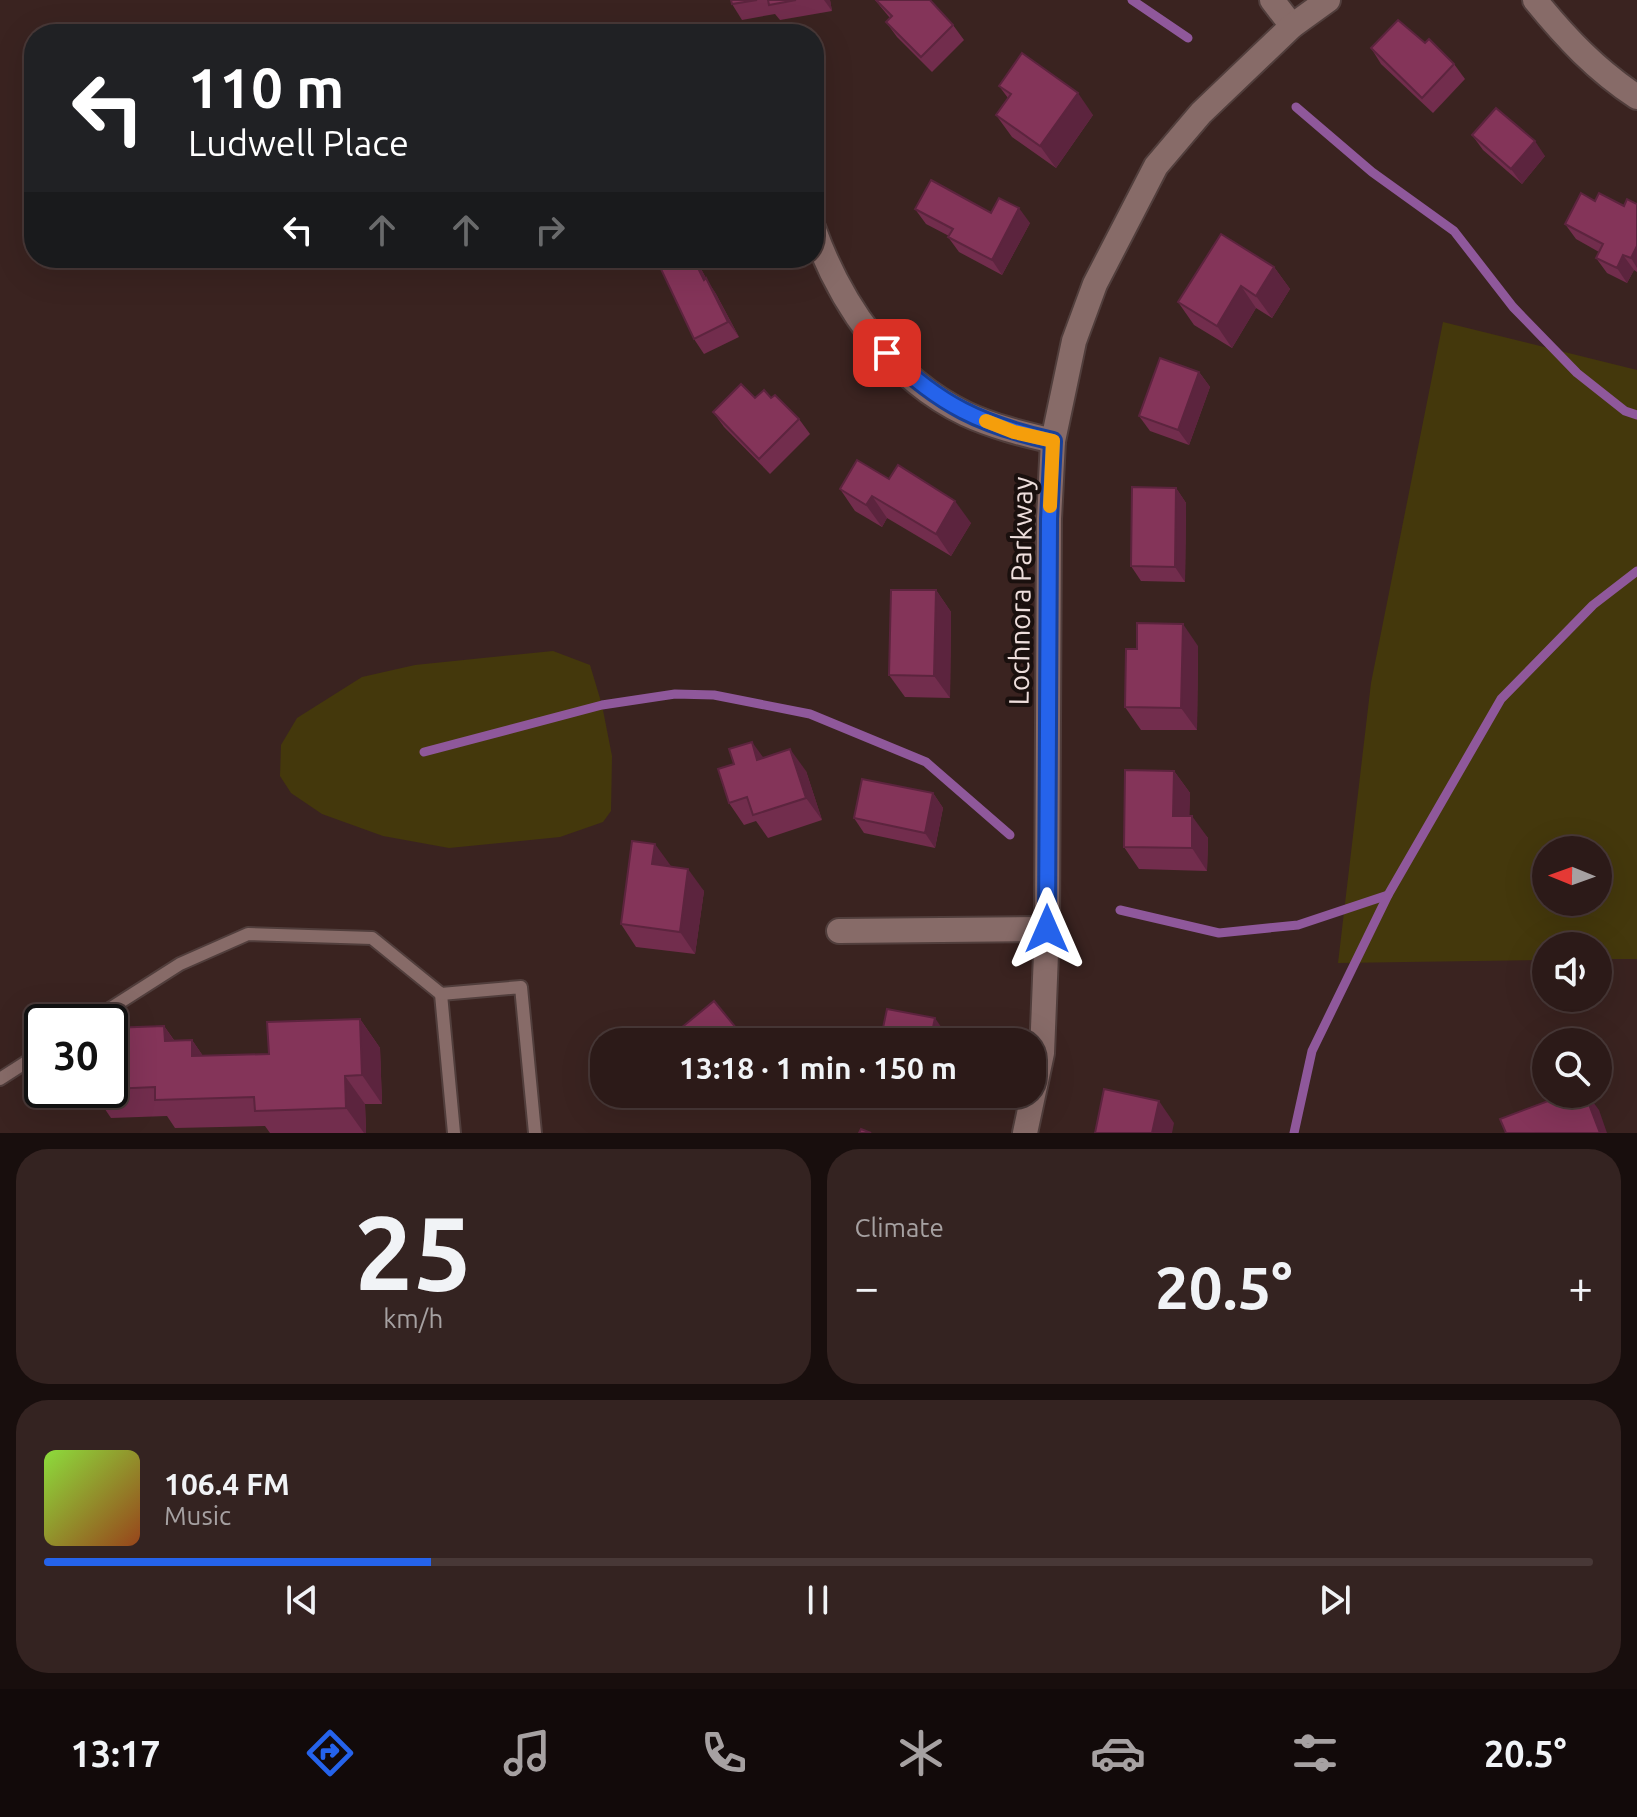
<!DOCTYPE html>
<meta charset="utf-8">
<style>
:root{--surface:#2c1a18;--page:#342321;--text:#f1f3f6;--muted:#a6a1a2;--line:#483837;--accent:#2563eb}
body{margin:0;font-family:Ubuntu,sans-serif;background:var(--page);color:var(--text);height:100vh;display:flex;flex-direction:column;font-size:30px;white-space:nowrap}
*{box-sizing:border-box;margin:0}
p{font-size:26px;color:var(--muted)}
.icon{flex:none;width:44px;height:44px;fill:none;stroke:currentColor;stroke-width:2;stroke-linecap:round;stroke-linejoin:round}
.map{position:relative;height:1133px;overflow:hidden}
.drawer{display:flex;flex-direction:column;gap:16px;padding:16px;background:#180e0d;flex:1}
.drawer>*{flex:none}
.guide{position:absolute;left:24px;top:24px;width:800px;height:244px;border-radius:32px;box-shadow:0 8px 32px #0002,0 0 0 2px var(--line);background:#202124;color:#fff;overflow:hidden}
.needle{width:52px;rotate:271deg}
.fabs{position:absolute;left:1532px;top:836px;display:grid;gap:16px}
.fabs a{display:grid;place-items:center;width:80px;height:80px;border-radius:50%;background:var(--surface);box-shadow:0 8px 32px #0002,0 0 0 2px var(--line);font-size:40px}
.speed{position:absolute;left:24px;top:1004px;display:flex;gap:16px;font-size:40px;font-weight:700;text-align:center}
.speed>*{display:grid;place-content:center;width:104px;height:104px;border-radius:50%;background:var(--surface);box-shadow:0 8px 32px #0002,0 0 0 2px var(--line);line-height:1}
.speed .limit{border:4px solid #111;border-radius:12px;background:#fff;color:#111}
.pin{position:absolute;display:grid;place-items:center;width:68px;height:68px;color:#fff;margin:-34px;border-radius:16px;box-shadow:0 4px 12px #0006}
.me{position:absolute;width:88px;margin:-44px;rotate:0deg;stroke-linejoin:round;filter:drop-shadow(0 0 6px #0008)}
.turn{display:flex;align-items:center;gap:28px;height:168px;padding:0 32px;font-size:36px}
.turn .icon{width:104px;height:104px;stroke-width:2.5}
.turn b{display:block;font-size:56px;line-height:68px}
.lanes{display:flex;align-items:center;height:76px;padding:0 32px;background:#0003;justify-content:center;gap:40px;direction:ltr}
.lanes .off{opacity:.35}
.big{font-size:60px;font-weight:600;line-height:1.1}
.drawer .tile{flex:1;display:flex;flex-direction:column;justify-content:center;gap:12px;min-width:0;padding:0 28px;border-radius:32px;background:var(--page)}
.drawer .dial{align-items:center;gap:0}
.dial b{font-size:104px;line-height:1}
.song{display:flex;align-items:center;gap:24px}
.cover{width:96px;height:96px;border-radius:12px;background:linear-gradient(135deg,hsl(90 70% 55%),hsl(20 70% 35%))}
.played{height:8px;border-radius:4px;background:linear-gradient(90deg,var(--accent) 25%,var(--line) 25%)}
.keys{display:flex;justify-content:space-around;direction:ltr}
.heat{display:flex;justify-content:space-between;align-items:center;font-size:44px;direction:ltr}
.drawer .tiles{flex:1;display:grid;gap:16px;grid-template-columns:1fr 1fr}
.tile:last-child{grid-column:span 2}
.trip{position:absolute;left:590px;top:1028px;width:456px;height:80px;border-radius:32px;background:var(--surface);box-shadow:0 8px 32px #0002,0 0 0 2px var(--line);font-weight:600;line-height:80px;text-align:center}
.tab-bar{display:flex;height:128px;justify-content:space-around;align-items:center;background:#120a0a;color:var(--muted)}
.tab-bar .icon{width:56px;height:56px}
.tab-bar .current{color:var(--accent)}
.tab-bar b{font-size:36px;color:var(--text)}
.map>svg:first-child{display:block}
.green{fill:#44380c;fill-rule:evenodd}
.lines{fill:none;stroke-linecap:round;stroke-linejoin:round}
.stream{stroke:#8f589b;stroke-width:9}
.lane-casing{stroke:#513e3c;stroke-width:16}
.street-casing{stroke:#513e3c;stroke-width:28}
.lane{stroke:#876b68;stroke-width:12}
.street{stroke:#876b68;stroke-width:24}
.wall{fill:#722d4d}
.shaded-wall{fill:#5c243e}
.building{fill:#843459;stroke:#5c243e;stroke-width:2}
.route-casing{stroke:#184099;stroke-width:20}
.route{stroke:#2563eb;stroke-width:14}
.slow{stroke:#f59e0b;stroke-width:14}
.labels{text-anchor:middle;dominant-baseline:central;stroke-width:8;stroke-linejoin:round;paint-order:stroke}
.street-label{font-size:28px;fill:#eededc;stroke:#1a100e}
</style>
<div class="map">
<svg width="1637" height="1133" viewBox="0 0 1637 1133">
<rect width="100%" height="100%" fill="#3a2320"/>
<g class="green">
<path d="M1443,322L1637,370V959H1598V946H1546V960L1338,963L1371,683ZM1546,850H1598V902H1546Z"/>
<path d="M553,651L590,665L602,705L612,756L611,811L603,822L560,837L449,848L383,836L322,814L291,793L280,776L281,745L297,718L362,677L415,665Z"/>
</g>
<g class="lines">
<g class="stream">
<path d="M1132,0L1188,38"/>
<path d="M1296,107L1372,172L1454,231L1513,307L1577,373L1625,411L1637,415"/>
<path d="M424,752L602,705L675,694L714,695L810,714L926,762L1010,835"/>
<path d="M1120,910L1219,933L1298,925L1388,895"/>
<path d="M1294,1133L1312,1051L1388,895L1501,699L1593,605L1637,571"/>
</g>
<g class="lane-casing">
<g id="lane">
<path d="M441,994L454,1133"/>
<path d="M89,1022L180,964L248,934L372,938L441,994L521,987L535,1133"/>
<path d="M0,1079L42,1052"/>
</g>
</g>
<g class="street-casing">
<g id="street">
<path d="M1272,0L1292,26"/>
<path d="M1535,0C1566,38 1596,70 1637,97"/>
<path d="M814,230C841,305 891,378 966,414C994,427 1024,434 1053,441"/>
<path d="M839,931L1047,929"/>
<path d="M1025,1133L1042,1053L1047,929L1049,519L1053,441L1074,341L1095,284L1156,166L1201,113L1292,26L1328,0"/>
</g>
</g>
<use href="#lane" class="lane"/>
<use href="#street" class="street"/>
</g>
<g class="wall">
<path d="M731,0H830L832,11L780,20L775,14L742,20L732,4Z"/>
<path d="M875,0H930L953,25L964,40L932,72L897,37L886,22L890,18Z"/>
<path d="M1371,48L1454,64L1465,79L1433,113L1381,64Z"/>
<path d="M999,86L1093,115L1056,168L1012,137L996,115L1008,98Z"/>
<path d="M1472,135L1545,156L1522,184L1483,150Z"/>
<path d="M1595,201L1624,206L1637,204V272L1634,270L1627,283L1607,273L1596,258L1599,252L1576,239L1565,224Z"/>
<path d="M915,209L991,213L1030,223L1002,275L959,252L948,237L949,236L926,224Z"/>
<path d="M700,267L707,280L716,294L739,337L704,354L694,339Z"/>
<path d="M1274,267L1290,289L1272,318L1256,308L1232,348L1194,325L1178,302Z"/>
<path d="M1199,372L1210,387L1189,445L1150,431L1139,416Z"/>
<path d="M755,398H771L799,419L810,434L770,474L724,427L713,412Z"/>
<path d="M889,479L971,523L951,556L887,518L882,527L855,511L840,489Z"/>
<path d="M1176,488L1186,503L1185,582L1141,581L1131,566Z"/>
<path d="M936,590L951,612L950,698L905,697L889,675Z"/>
<path d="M1198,646L1197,730H1141L1125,707Z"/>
<path d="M763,758L806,771L822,820L768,838L756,821L744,825L729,803Z"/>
<path d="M1174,771L1190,793L1189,816L1208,838L1207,871L1139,869L1124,847Z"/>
<path d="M933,793L943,808L935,848L864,833L854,818Z"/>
<path d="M671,867L704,891L695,954L636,947L621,924Z"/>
<path d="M360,1019L380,1048L382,1104H365L366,1133H270L265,1126L175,1128L167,1116L111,1118L92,1090H110V1028L164,1026L174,1040H192L203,1056L269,1054Z"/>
<path d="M737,1029L746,1042H664Z"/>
</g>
<g class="shaded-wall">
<path d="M824,0H830L832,11Z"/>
<path d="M1078,93L1093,115L1056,168L1040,146Z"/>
<path d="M1535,141L1545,156L1522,184L1511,169Z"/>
<path d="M1019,208L1030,223L1002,275L992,260Z"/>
<path d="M1637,246V268L1631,258Z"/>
<path d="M1623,255L1634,270L1627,283L1617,268Z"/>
<path d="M693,258L700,267L707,280L716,294L739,337L728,322Z"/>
<path d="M1274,267L1290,289L1272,318L1256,296Z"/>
<path d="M1241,286L1256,308L1232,348L1217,326Z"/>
<path d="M1199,372L1210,387L1189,445L1178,430Z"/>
<path d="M1176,488L1186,503L1185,582L1175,567Z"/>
<path d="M872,496L887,518L882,527L866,505Z"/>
<path d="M955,501L971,523L951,556L936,534Z"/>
<path d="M936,590L951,612L950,698L934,676Z"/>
<path d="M1183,624L1198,646L1197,730L1181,708Z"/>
<path d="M752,742L768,764L757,760Z"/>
<path d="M790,749L806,771L822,820L806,798Z"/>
<path d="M1174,771L1190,793L1189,838L1173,816Z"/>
<path d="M933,793L943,808L935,848L925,833Z"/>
<path d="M1192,816L1208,838L1207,871L1192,848Z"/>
<path d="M655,844L671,866L652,864Z"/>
<path d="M688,869L704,891L695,954L680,932Z"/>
<path d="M935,1018L946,1034L944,1042H930Z"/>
<path d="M360,1019L380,1048L382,1104L362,1075Z"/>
<path d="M164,1026L184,1055L165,1041Z"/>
<path d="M192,1040L212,1069L192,1056Z"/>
<path d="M345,1076L365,1104L366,1133H364L346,1108Z"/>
<path d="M1585,1094H1587L1599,1110L1607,1133H1600Z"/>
<path d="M1159,1101L1174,1123L1172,1133H1152Z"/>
</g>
<g class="building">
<path d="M731,0H757L732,4Z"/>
<path d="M768,0H796L769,5Z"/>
<path d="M876,0H930L953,25L921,57L886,22L892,16Z"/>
<path d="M1398,20L1425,43L1429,39L1454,64L1422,98L1371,48Z"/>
<path d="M1022,53L1078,93L1040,146L996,115L1011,94L999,86Z"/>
<path d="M1496,108L1535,141L1511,169L1472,135Z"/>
<path d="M931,180L991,213L999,198L1019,208L992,260L948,237L953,229L915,209Z"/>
<path d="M1581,193L1595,201L1599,193L1624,206L1627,199L1637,204V246L1631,258L1623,255L1617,268L1596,258L1603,244L1565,224Z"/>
<path d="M1221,234L1274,267L1256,296L1241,286L1217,326L1178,302Z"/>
<path d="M677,258H693L704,280L706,278L728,322L694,339L660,267Z"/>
<path d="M1160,358L1199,372L1178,430L1139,416Z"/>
<path d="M741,384L755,398L764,390L771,398L775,395L799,419L759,459L713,412Z"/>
<path d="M857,460L889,479L898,465L955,501L936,534L872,496L866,505L840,489Z"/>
<path d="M1132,487L1176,488L1175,567L1131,566Z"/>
<path d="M891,590H936L934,676L889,675Z"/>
<path d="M1137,623L1183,624L1181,708L1125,707L1126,649H1137Z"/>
<path d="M752,742L757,760L790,749L806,798L753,815L747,797L729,803L718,769L734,764L729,749Z"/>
<path d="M1125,770L1174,771L1173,816H1192V848L1124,847Z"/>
<path d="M862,779L933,793L925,833L854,818Z"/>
<path d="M632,841L655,844L652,864L688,869L680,932L621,924Z"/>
<path d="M714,1001L737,1029L722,1041L723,1042H664Z"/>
<path d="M887,1009L935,1018L930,1042H880Z"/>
<path d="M360,1019L362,1075L345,1076L346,1108L255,1111L254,1097L155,1100V1087L110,1089V1028L164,1026L165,1041L192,1040V1056L269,1054L267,1022Z"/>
<path d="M1104,1089L1159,1101L1152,1133H1095Z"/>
<path d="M1567,1094H1585L1600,1133H1506L1500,1119Z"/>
<path d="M861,1129L871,1133H859Z"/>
</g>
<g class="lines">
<g class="route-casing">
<path id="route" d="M887,353C939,405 982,425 1053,441L1049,519L1047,929"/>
</g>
<use href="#route" class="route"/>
<path class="slow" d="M986,421L1014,432L1053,441L1050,506"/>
</g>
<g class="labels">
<g class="street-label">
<text transform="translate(1020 591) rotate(-89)">Lochnora Parkway</text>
</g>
</g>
</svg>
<div class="fabs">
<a><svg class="needle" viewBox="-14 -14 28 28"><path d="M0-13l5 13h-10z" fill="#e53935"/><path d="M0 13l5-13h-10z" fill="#a6a1a2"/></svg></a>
<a><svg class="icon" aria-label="sound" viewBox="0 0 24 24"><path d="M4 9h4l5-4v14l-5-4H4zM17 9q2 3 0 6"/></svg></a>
<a><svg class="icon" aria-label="search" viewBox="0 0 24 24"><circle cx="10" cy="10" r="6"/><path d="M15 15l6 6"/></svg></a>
</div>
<div class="speed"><div class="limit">30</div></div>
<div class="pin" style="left:887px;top:353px;background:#d93025"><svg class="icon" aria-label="arrive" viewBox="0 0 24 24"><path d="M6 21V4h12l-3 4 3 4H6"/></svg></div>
<svg class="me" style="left:1047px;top:929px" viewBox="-20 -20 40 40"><path d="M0-17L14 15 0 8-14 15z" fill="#2563eb" stroke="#fff" stroke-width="4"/></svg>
<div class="trip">13:18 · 1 min · 150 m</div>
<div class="guide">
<div class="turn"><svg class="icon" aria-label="left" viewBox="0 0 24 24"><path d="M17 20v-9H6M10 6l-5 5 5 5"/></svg><div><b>110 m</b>Ludwell Place</div></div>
<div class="lanes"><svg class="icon" aria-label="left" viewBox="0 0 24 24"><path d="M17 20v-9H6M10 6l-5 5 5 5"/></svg><svg class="icon off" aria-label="ahead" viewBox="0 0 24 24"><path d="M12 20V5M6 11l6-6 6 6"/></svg><svg class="icon off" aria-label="ahead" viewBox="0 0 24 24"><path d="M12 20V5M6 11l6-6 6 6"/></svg><svg class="icon off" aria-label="right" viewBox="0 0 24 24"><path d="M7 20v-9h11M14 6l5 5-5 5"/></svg></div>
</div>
</div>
<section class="drawer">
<div class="tiles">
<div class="tile dial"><b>25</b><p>km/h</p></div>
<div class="tile"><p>Climate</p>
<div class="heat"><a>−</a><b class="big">20.5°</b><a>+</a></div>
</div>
<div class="tile">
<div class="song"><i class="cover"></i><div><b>106.4 FM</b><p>Music</p></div></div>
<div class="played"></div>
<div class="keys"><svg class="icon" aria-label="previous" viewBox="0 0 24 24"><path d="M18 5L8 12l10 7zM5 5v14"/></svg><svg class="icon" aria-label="pause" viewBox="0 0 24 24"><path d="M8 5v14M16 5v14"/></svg><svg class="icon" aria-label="next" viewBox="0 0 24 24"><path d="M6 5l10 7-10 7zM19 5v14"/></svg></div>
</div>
</div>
</section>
<nav class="tab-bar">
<b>13:17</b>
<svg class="icon current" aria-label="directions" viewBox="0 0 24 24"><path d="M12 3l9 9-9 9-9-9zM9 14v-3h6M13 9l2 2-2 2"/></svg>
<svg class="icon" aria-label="music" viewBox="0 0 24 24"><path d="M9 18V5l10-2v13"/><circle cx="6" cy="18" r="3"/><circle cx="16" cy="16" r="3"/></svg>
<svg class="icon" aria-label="phone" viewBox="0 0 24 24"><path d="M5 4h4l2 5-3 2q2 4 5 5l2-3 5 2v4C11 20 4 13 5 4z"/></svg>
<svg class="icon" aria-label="climate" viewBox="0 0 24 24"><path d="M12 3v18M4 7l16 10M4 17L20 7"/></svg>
<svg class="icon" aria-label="car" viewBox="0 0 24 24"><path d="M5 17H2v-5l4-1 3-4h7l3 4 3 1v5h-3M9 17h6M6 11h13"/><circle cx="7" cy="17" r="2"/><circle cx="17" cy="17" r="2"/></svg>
<svg class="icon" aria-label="filters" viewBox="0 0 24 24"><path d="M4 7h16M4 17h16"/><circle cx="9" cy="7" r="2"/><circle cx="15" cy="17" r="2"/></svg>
<b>20.5°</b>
</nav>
